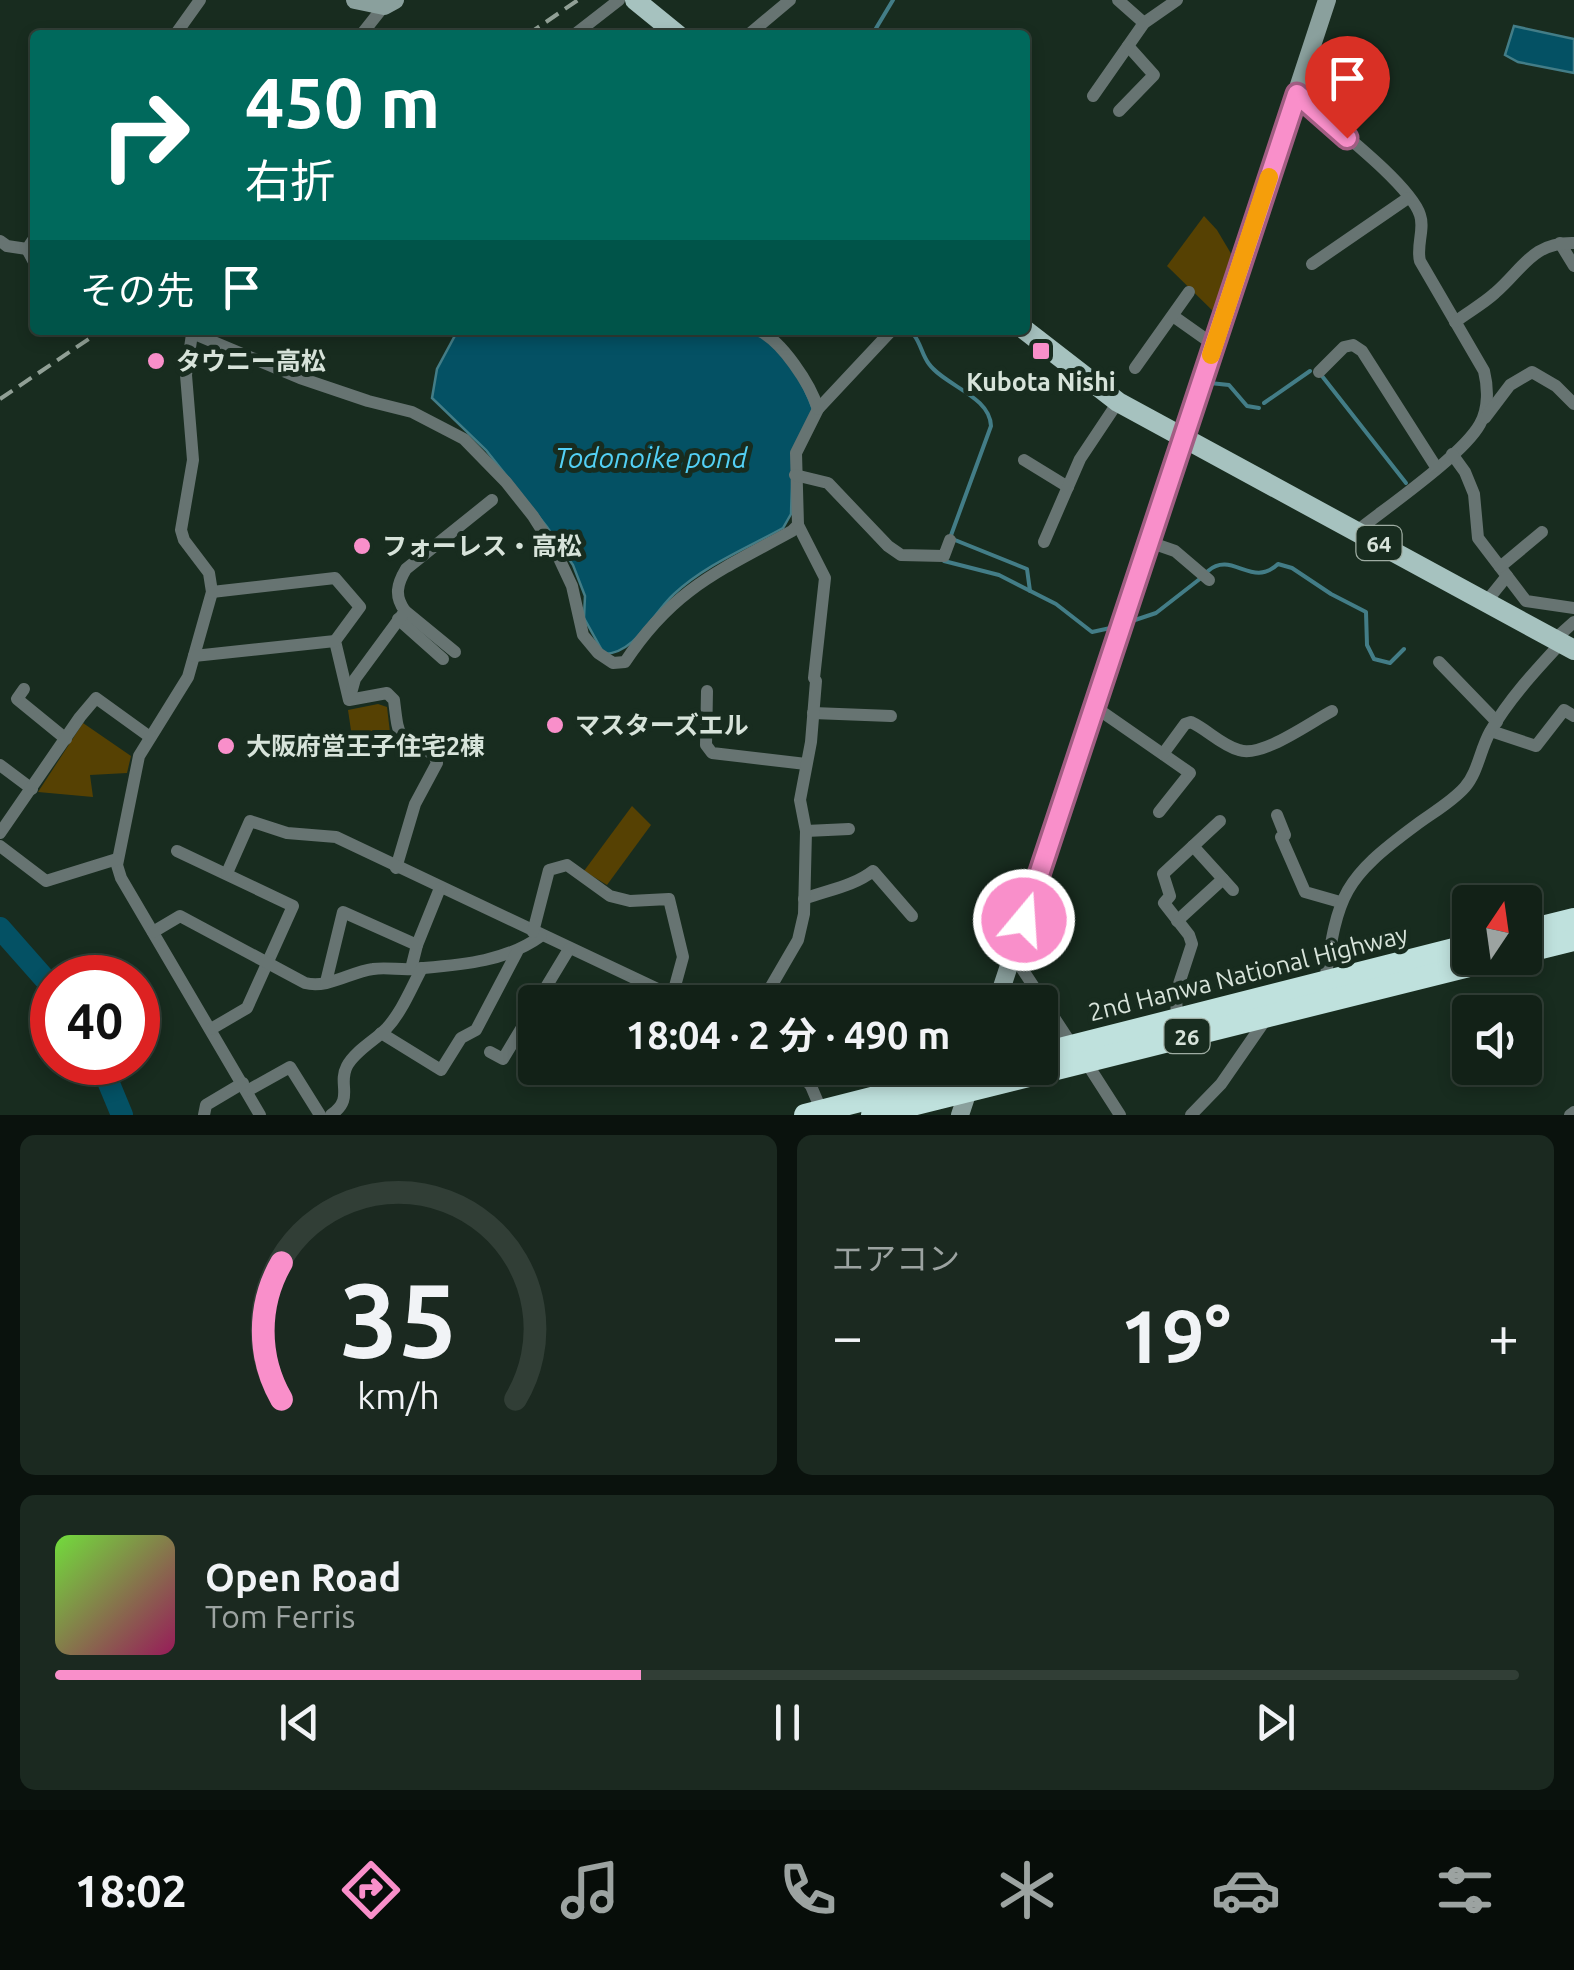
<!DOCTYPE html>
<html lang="ja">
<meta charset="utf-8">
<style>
:root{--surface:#122117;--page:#1b2920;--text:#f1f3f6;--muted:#9ca3a1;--line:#313e36;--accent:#f98fca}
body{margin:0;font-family:Ubuntu,"Noto Sans JP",sans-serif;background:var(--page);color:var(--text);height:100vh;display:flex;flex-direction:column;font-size:38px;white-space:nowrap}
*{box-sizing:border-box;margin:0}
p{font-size:32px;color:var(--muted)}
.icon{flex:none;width:55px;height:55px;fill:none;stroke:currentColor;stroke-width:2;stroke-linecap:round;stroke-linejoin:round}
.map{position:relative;height:1115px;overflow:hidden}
.drawer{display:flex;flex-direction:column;gap:20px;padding:20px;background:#0a120d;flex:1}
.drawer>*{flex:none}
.banner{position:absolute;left:30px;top:30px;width:1000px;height:305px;border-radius:10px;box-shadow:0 5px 15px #0003,0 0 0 2px var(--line);background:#00695c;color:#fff;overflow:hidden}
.needle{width:65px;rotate:13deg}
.buttons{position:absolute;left:1452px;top:885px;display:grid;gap:20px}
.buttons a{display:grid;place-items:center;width:90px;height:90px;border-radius:10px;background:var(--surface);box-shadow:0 5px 15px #0003,0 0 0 2px var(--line);font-size:50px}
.speed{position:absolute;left:30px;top:955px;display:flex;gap:20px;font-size:50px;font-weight:700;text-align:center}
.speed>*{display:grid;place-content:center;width:130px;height:130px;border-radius:50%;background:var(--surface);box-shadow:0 5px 15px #0003,0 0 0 2px var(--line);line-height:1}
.speed .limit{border:15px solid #d22;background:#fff;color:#111}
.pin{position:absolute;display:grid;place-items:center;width:85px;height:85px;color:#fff;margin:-102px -42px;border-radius:50% 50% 50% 0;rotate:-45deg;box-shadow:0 0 10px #0007}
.pin .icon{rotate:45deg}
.me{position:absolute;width:110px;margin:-55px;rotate:18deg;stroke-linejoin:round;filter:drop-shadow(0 0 8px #0008)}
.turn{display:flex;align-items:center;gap:35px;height:210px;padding:0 50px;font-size:45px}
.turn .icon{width:130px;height:130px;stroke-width:2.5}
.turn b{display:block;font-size:70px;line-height:85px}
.then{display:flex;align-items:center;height:95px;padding:0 50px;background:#0003;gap:20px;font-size:38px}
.big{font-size:75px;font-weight:700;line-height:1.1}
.drawer .tile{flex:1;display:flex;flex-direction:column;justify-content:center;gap:15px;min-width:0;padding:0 35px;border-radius:15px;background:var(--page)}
.drawer .dial{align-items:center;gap:0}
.dial svg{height:260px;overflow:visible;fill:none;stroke:var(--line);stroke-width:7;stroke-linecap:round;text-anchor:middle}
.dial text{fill:var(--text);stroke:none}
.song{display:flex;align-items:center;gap:30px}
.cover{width:120px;height:120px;border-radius:15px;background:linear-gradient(135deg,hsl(100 70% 55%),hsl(330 70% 35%))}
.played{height:10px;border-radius:5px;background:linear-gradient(90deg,var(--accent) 40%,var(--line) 40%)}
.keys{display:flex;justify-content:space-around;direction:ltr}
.heat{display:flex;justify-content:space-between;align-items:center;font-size:55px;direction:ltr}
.drawer .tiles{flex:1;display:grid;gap:20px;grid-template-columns:1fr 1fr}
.tile:last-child{grid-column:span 2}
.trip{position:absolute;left:518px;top:985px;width:540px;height:100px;border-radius:10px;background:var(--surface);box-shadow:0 5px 15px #0003,0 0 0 2px var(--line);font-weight:700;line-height:100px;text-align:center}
.tabs{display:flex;height:160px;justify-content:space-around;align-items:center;background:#070d09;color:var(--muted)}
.tabs .icon{width:70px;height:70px}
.tabs .on{color:var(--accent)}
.tabs b{font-size:45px;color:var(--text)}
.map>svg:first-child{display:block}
.green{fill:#564103}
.water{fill:#045164;stroke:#437d87;stroke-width:2.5}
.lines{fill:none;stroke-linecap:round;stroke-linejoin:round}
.stream{stroke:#437d87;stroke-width:4}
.river{stroke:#045164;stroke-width:22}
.street{stroke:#677472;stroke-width:12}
.secondary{stroke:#8aa09d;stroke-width:18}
.primary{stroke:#a6c2bf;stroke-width:20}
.highway{stroke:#bfe1dd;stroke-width:22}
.rail{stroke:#91a096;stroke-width:4;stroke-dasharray:15 8;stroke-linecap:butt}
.route-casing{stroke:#a25d83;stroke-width:25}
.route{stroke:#f98fca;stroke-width:18}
.slow{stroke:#f59e0b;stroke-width:18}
.poi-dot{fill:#f98fca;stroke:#182c1f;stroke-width:4}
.labels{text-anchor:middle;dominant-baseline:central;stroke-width:10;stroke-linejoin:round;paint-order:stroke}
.shield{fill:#182c1f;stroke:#9eaca2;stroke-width:2.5}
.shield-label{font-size:22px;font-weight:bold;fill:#d7e3da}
.poi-label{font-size:25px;font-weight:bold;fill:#d7e3da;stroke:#182c1f;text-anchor:start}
.street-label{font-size:25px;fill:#d7e3da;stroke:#182c1f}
.water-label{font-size:28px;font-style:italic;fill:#53d0f5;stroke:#182c1f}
</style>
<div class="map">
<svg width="1574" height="1115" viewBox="0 0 1574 1115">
<rect width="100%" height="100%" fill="#182c1f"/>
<g class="green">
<path d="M1204,216L1217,230L1233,257L1216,314L1167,266Z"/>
<path d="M378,704L387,707L391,741L353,744L348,710Z"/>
<path d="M83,723L131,756L127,773L90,775L93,797L38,792Z"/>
<path d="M632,806L651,825L607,885L584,871Z"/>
</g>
<g class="water">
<path d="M1514,26L1574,39V73L1518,62L1505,55Z"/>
<path d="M458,330H740C753,333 768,337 778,347C791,359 809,396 814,413L793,454L791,514L783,528C747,548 705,565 674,594C653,613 635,654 604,654L584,618L585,596L573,565L547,527L486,450L432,398L437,369Z"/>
</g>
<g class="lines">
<g class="stream">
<path d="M872,35L893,0"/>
<path d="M900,330L914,335C921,344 922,355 929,364C945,386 990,396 991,426L950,538L1027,569L1030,591"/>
<path d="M774,337L783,330"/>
<path d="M1322,376L1406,483"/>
<path d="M1210,383L1229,385L1247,406L1259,408"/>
<path d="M1264,403L1310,371"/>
<path d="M944,561L999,575L1056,604L1092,632L1115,627"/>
<path d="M1208,571C1232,550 1252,589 1278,564L1292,568L1331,594L1366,612L1367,645L1374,659L1390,663L1404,649"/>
<path d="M1129,622L1156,613L1201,578"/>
</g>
<g class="river">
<path d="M0,928L52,987"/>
<path d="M100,1062L122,1115"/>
</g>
<g class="street">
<path d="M1118,0L1144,23"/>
<path d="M175,35L200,0"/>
<path d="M361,35L384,6"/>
<path d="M574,35L619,0"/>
<path d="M748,35L790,0"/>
<path d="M1297,94C1324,119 1410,183 1420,215C1425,229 1416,246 1420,261L1484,371C1488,387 1489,408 1480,424C1463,455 1387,507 1357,531"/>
<path d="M1093,96L1144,23L1177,0"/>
<path d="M1119,111L1154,75L1128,46"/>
<path d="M0,241L7,246L27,249L35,237"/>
<path d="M1560,243L1574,266"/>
<path d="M27,249L35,264"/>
<path d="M1312,264L1408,198"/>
<path d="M1173,316L1214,345"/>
<path d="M1455,322C1468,312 1483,304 1495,293C1523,269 1532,242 1574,243"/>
<path d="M185,330L300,378L368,401L412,412L464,439L506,482L533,516L557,554L572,586L583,635L598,653L613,663L625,662C673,589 719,571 792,531L798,525L796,453L818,409C811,385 781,339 757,330"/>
<path d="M192,334L186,375L193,460L181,530L184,540L209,573L212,592L188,677L139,756L117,865L121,878L260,1115"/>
<path d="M1135,368L1189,292"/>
<path d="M1319,372L1344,347L1353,345L1362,351L1436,467"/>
<path d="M818,409L892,330"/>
<path d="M1485,418L1510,385L1532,372L1556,386L1574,404"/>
<path d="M1452,454L1465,472L1474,494L1478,538L1526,601L1574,608"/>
<path d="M1024,460L1068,487"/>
<path d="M795,475L828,483L888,546L901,555L944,556L950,540"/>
<path d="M1044,542L1080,459L1118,402"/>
<path d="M1149,542L1175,551L1209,580"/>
<path d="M1500,567L1542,532"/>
<path d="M212,592L335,578L360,607L335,641L349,700L387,693L394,700C399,741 397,738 434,754L437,763L415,804L396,868"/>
<path d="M1486,602L1507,576"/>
<path d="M405,611L455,652"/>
<path d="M398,619L443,659"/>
<path d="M1555,639L1574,622"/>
<path d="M194,656L335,641"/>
<path d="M1439,662L1497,722"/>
<path d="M24,689L17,699L66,739"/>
<path d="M707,691L706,745L712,753L806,764"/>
<path d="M350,697L355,679L405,611C394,596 397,584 406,569L492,500"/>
<path d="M1095,707L1190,773L1159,812"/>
<path d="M813,713L891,716"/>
<path d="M1491,731L1536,746L1564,710L1574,716"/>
<path d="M1163,754L1185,724L1191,722C1208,730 1221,745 1239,750C1262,758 1309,723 1332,711"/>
<path d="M0,765L32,789"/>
<path d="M1277,815L1285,835L1281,837L1305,892L1340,902"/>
<path d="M806,831L849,829"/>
<path d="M0,833L80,717L96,698L150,737"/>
<path d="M0,846L46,881L117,859"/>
<path d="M1193,846L1233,890"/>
<path d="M177,851L293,906L247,1008L211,1029"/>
<path d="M227,873L250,821L287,833L336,837L685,1002"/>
<path d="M804,899C828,890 854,886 873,871L912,916"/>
<path d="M1177,921L1223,879"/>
<path d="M153,932L180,916L305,983C328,989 350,972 373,969C386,967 400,970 413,969C457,965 504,963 541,936"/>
<path d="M533,932L549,870L567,865L610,896L630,901L669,899L683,957L672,997"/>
<path d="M417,945L440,888"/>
<path d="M1013,955L1072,1045"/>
<path d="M1325,981C1338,893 1343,879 1416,825C1432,813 1452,802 1465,787C1478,772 1480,750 1490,732C1509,699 1535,671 1561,643"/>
<path d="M326,982L343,912L417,945L411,969"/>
<path d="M537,1002L569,949"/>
<path d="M615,1002L643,983"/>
<path d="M762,1002L798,940L804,914L806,831L800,800L811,742L816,681L814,678L825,578L798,525"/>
<path d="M1177,1020L1176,993L1192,944L1189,935L1164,903L1170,896L1163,874L1220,821"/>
<path d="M381,1033L441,1070L461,1038L476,1030L517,952"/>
<path d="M490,1052L503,1059L535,1006"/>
<path d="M1086,1062L1120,1115"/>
<path d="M796,1068L811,1086L822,1112"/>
<path d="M247,1091L290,1067L320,1115"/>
<path d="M204,1115L206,1105L243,1083"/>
<path d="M331,1115C355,1098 337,1085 347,1066C355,1051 374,1041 386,1029C402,1012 411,988 422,968"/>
<path d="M1191,1115L1221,1084L1266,1019"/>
<path d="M1570,1115L1574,1112"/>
</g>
<g class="secondary">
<path d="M355,0L384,6L395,0"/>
<path d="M997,1002L1327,0"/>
<path d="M960,1115L971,1082"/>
</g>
<g class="primary">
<path d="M635,0L678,35"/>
<path d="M1025,330L1118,402L1574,650"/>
</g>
<g class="highway">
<path d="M1525,931L1574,919"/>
<path d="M1525,952L1574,940"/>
<path d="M1040,1054L1470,945"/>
<path d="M805,1115L990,1068"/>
<path d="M872,1115L1501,958"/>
</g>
<g class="rail">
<path d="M527,35L578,0"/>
<path d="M0,399L102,330"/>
</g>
</g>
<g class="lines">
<g class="route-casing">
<path id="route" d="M1024,920L1297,94L1347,138"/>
</g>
<use href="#route" class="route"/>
<path class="slow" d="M1211,355L1269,177"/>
</g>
<g class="poi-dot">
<rect x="1031" y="341" width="20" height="20" rx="5"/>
<circle cx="156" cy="361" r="10"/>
<circle cx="362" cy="546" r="10"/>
<circle cx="555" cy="725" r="10"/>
<circle cx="226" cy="746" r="10"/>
</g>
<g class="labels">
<g class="shield">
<rect x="1356.5" y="526" width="45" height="34" rx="8"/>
<rect x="1164.5" y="1019" width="45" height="34" rx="8"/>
</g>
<g class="shield-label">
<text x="1379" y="543">64</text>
<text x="1187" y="1036">26</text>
</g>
<g class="poi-label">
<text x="176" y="361">タウニー高松</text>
<text x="1041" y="382" text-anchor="middle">Kubota Nishi</text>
<text x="382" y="546">フォーレス・高松</text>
<text x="575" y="725">マスターズエル</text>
<text x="246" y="746">大阪府営王子住宅2棟</text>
</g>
<g class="street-label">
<text transform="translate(1248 973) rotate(-14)">2nd Hanwa National Highway</text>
</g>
<g class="water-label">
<text x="651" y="457">Todonoike pond</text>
</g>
</g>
</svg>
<div class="buttons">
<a><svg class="needle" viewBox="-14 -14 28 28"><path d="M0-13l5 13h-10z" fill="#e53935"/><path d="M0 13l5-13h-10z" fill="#9ca3a1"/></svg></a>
<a><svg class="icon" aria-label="sound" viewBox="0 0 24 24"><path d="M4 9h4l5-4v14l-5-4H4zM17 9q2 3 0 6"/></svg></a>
</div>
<div class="speed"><div class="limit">40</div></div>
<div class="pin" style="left:1347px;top:138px;background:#d93025"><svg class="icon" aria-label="arrive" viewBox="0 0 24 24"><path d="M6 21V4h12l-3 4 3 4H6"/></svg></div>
<svg class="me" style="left:1024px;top:920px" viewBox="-20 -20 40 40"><circle r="17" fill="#f98fca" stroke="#fff" stroke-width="3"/><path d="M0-11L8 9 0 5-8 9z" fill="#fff"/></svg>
<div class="trip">18:04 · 2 分 · 490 m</div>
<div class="banner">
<div class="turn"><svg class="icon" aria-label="right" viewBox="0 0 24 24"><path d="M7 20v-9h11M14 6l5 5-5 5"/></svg><div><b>450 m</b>右折</div></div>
<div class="then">その先<svg class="icon" aria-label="arrive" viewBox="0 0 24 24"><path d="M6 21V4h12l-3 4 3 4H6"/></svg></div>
</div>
</div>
<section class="drawer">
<div class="tiles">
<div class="tile dial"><svg viewBox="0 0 100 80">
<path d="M14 69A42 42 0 1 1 86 69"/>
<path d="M14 69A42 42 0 0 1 14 27" stroke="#f98fca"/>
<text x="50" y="56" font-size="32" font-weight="700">35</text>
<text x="50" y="72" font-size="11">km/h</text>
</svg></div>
<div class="tile"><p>エアコン</p>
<div class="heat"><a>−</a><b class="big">19°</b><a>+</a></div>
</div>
<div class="tile">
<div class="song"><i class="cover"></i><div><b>Open Road</b><p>Tom Ferris</p></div></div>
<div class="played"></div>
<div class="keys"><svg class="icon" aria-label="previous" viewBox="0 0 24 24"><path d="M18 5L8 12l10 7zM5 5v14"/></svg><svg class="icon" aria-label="pause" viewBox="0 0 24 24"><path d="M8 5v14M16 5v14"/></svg><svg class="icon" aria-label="next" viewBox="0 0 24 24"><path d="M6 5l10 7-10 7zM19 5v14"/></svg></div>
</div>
</div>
</section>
<nav class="tabs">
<b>18:02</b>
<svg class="icon on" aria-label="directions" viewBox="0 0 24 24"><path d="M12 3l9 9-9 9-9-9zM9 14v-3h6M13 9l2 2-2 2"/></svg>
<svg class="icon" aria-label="music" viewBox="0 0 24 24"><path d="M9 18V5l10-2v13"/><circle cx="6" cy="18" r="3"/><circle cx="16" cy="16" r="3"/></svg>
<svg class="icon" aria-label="phone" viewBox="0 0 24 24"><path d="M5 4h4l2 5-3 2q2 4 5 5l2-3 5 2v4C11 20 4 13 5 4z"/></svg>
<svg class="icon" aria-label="climate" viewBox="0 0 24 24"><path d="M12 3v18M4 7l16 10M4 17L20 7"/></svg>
<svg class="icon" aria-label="car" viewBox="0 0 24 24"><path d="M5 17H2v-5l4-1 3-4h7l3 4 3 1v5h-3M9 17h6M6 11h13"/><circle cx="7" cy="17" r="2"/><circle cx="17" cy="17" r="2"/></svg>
<svg class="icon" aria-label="filters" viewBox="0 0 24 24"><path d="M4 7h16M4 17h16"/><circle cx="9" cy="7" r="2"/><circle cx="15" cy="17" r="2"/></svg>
</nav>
